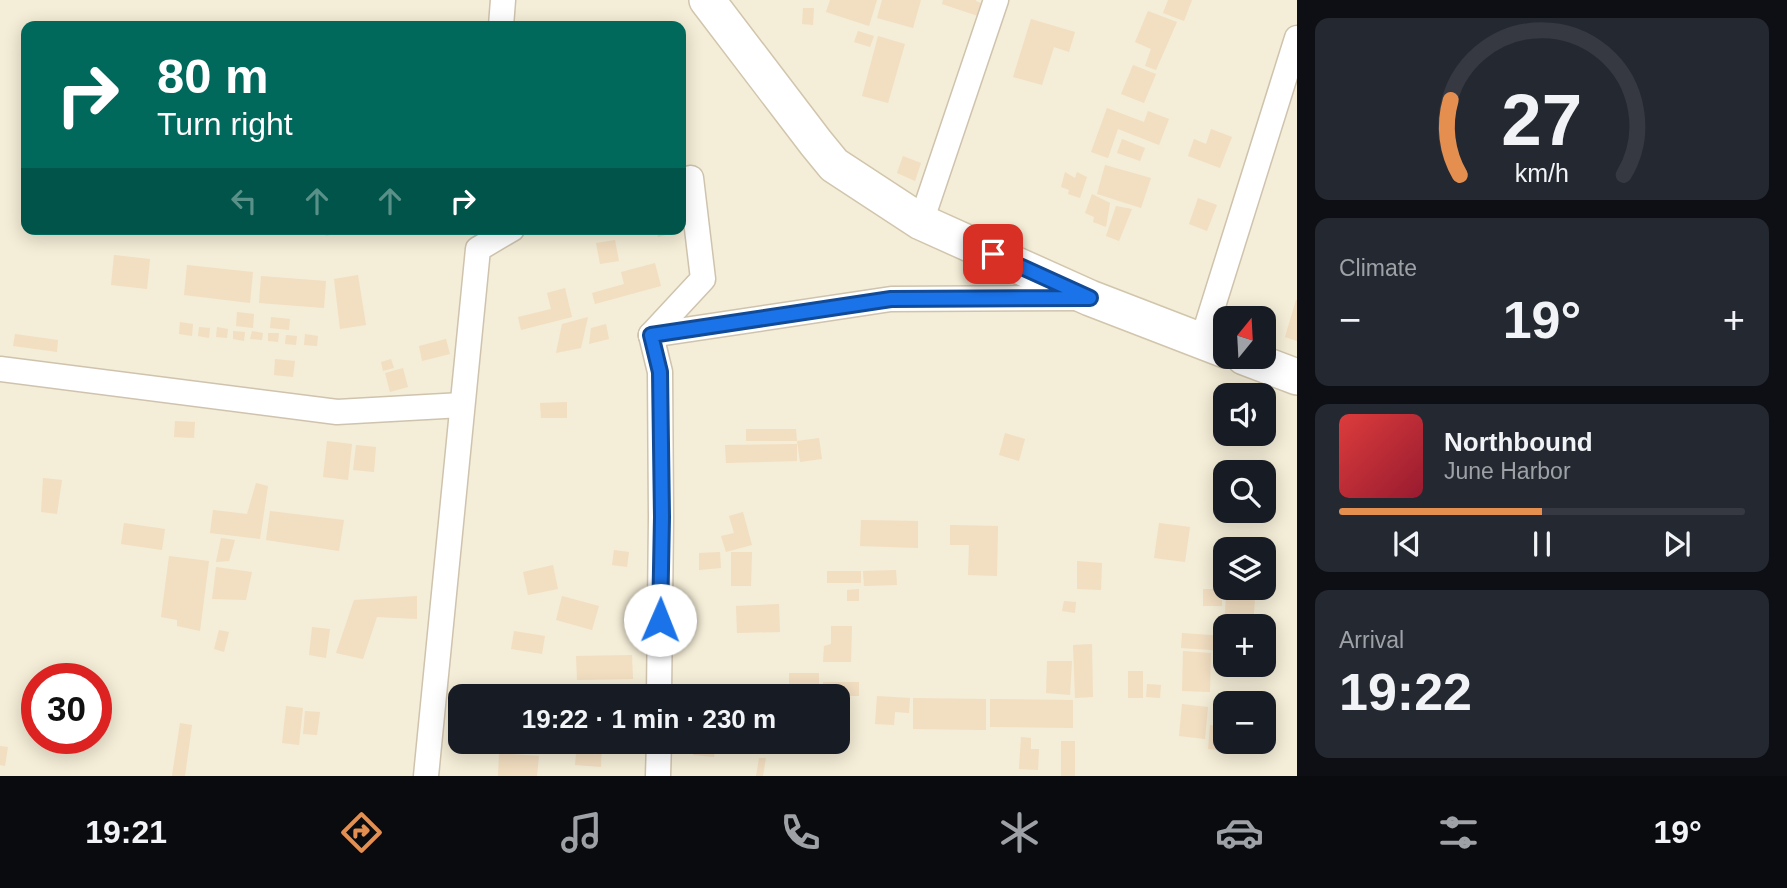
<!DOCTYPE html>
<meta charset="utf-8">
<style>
:root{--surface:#171b24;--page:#242831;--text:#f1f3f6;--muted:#9ea1a6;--line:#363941;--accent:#e48f50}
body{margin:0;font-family:Arial,sans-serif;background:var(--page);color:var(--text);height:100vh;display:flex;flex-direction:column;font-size:26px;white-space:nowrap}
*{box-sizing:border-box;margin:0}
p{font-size:23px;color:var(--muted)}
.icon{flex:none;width:38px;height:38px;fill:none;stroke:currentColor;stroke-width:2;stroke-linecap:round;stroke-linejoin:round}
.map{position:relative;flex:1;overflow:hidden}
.sheet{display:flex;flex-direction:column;gap:18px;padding:18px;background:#0d0f14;width:490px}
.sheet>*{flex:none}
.guide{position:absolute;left:21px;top:21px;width:665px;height:214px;border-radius:14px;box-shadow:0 4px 18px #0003;background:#00695c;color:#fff;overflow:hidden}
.needle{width:46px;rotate:18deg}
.fabs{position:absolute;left:1213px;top:306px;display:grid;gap:14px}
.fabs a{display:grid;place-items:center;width:63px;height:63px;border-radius:14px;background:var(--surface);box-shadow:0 4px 18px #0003;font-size:35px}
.speed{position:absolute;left:21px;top:663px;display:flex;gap:14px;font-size:35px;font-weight:700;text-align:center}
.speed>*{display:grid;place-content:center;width:91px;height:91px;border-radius:50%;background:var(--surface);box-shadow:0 4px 18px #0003;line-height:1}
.speed .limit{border:10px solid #d22;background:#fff;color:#111}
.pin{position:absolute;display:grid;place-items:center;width:60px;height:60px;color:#fff;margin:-30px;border-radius:14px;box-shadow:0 4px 10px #0006}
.me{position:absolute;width:77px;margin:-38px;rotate:1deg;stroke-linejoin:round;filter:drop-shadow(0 0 5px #0008)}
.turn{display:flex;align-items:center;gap:24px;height:147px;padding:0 21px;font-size:32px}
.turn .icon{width:91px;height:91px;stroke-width:2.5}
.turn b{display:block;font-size:49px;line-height:60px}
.lanes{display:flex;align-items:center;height:66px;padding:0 21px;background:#0003;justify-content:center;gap:35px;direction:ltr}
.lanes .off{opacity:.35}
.big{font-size:52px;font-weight:700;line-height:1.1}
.sheet .tile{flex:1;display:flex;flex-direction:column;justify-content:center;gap:10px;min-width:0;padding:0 24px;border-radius:14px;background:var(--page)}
.sheet .dial{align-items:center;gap:0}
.dial svg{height:182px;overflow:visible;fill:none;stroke:var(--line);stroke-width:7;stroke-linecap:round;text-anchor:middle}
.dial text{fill:var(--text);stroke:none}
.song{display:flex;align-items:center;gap:21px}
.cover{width:84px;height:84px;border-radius:10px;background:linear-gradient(135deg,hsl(0 70% 55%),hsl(350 70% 35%))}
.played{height:7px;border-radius:4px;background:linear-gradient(90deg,var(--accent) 50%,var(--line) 50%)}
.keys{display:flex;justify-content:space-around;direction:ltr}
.heat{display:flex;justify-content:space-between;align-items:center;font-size:38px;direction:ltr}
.trip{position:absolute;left:448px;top:684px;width:402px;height:70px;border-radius:14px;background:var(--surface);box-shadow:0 4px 18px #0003;font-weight:700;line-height:70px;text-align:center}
.menu{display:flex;height:112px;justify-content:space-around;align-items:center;background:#090b0e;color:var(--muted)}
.menu .icon{width:49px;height:49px}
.menu .active{color:var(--accent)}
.menu b{font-size:32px;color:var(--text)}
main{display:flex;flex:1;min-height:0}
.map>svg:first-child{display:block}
.residential{fill:#f4edd7;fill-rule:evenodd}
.building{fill:#f2dec1}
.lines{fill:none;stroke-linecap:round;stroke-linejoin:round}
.street-casing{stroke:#cfc3ae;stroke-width:27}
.secondary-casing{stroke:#d1c5ac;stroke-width:38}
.street{stroke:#fff;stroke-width:24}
.secondary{stroke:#fff;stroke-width:35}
.route-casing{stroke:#114b97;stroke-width:18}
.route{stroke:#1a73e8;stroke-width:12}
</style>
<main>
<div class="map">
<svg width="1297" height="776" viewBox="0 0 1297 776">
<rect width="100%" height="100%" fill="#fcf9e9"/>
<path class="residential" d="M0,0H1297V776H0ZM26,26H681V229H26ZM1225,318H1264V357H1225ZM1225,396H1264V434H1225ZM1225,472H1264V511H1225ZM1225,550H1264V588H1225ZM1225,626H1264V665H1225ZM37,679H96V738H37ZM460,696H838V742H460ZM1225,704H1264V742H1225Z"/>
<g class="building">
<path d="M830,0H877L869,26L826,12Z"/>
<path d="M882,0H921L913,28L877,18Z"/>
<path d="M943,0H976V1L988,6L984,18L942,4Z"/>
<path d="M1168,0H1192L1184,21L1163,13Z"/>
<path d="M803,8H814L813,25L802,24Z"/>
<path d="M1148,11L1177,22L1156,70L1145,66L1151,49L1135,42Z"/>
<path d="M1031,19L1075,32L1069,52L1054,47L1042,85L1013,77Z"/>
<path d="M858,31L874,36L870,47L854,42Z"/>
<path d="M878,36L905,44L888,103L862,96Z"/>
<path d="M1133,65L1156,74L1144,103L1121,94Z"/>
<path d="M1107,108L1144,122L1148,111L1169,119L1159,145L1118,129L1108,158L1091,152Z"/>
<path d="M1211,129L1232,137L1220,168L1188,156L1194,139L1206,144Z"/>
<path d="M1122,139L1145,148L1140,161L1117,153Z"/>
<path d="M903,156L921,163L915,181L897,173Z"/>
<path d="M1105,165L1151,178L1141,208L1097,194Z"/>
<path d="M1065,172L1075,178L1077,172L1087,177L1080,198L1068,194L1069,190L1061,187Z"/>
<path d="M1092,194L1110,203L1106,227L1093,222L1094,217L1085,213Z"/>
<path d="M1198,198L1217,205L1207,231L1189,224Z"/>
<path d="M1116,206L1132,209L1119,241L1106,236Z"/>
<path d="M324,229H346L347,230L326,236Z"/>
<path d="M656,229H684V230L658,237Z"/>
<path d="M615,240L619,261L600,264L596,243Z"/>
<path d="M114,255L150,259L147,289L111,285Z"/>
<path d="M655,263L661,286L595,304L592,293L624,284L621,272Z"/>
<path d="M187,265L253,272L250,303L184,295Z"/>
<path d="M358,275L366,325L340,329L334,279Z"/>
<path d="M261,276L326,281L324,308L259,303Z"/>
<path d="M565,288L572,317L521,330L518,317L551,309L547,293Z"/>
<path d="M1296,300H1297V341L1285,337Z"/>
<path d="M237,312L254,314L253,328L236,326Z"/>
<path d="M271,317L290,319L289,330L270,328Z"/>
<path d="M588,317L581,348L556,353L562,324Z"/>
<path d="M180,322L193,324L192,336L179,334Z"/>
<path d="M606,324L609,339L589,344L591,328Z"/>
<path d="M199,327L210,328L209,338L198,336Z"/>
<path d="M217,327L228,329L227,338L216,337Z"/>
<path d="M233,331L245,332L244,341L233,339Z"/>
<path d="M252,331L263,333L262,340L250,339Z"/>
<path d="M268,333H279L278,342L268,341Z"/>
<path d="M15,334L58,340L57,352L13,346Z"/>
<path d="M305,334L318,336L317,346L304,345Z"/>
<path d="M286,335L297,336L296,345L285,344Z"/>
<path d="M446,339L450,354L422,361L419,346Z"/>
<path d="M275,359L295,361L293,377L274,375Z"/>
<path d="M391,359L394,368L383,371L381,362Z"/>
<path d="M403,368L408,387L390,392L385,373Z"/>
<path d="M567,402V418H541L540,403Z"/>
<path d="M175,421L195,422L194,438L174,437Z"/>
<path d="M746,429H796L797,441H746Z"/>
<path d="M1005,433L1025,439L1019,461L999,455Z"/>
<path d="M819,438L822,459L800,462L797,441Z"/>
<path d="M327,441L352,444L348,480L323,477Z"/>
<path d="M797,444V461L726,463L725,445Z"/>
<path d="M356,445L376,447L374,472L353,470Z"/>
<path d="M43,478L62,480L57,514L41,512Z"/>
<path d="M256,483L268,486L260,539L210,533L213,510L247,514Z"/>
<path d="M270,511L344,520L339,551L266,540Z"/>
<path d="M743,512L752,545L726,552L721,536L734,533L729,516Z"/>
<path d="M861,520L918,521V548L860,546Z"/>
<path d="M124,523L165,529L162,550L121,544Z"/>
<path d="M1159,523L1190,527L1185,562L1154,558Z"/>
<path d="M950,525L998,526L997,576L968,575L969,545H950Z"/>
<path d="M221,538L235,540L229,561L216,562Z"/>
<path d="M614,550L629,552L627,567L612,565Z"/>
<path d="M720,552L721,568L699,570V553Z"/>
<path d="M731,552H752L751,586H731Z"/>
<path d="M169,556L209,561L200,631L177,626V620L161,617Z"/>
<path d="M1077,561L1102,563L1101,590L1077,589Z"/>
<path d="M553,565L558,589L528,595L523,572Z"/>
<path d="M216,567L252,572L246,600L212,599Z"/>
<path d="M896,570L897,585L864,586L863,571Z"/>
<rect x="827" y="571" width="34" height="12"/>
<path d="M859,589V601H847V590Z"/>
<rect x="1203" y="589" width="19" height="17"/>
<path d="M417,596V619L377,617L363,659L336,653L354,600Z"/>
<path d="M562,596L599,606L592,630L556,620Z"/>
<path d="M1226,597L1255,599L1253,626H1224Z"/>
<path d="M1064,601L1076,602L1075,613L1062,611Z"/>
<path d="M779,604L780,632L737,633L736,606Z"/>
<path d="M831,626H852L851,662H823L824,646L831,644Z"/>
<path d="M312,627L330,629L326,658L309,655Z"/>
<path d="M219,630L229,632L224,652L214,649Z"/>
<path d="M514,631L545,636L542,654L511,649Z"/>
<path d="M1182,633L1225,636V651L1181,648Z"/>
<path d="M1092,644L1093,697L1075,698L1073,645Z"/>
<path d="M1183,651L1211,653L1210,692L1182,691Z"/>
<path d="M632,655L633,679L577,680L576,656Z"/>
<path d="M1047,661H1072L1070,695L1046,693Z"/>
<rect x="1128" y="671" width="15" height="27"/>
<path d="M789,673H819V696L789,695Z"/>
<rect x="823" y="682" width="36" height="14"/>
<path d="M1147,684L1161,685L1160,698L1146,697Z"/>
<path d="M877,696L910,698L909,713L895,712L894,725L875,724Z"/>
<path d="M913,698L986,699V730L913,729Z"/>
<path d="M990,699L1073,700V728L990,727Z"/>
<path d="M1182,704L1208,707L1205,739L1179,736Z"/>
<path d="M286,706L303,708L299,745L282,743Z"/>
<path d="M305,711L320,712L317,735L303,734Z"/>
<path d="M180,723L192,725L185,776H172Z"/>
<path d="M1210,725L1225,727V742H1251L1250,753L1208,749Z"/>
<path d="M1021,737L1031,738V749H1039L1038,770L1019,769Z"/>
<rect x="1061" y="741" width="14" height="35"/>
<path d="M577,742H602L601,767L575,765Z"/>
<path d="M694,742H716L714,757L693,755Z"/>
<path d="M0,746L8,747L5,766L0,765Z"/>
<path d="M499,753L539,756L537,776H498Z"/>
<path d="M759,758H766L763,776H756Z"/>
</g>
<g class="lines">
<g class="street-casing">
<g id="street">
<path d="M501,26L503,0"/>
<path d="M921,222L996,0"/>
<path d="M651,335L891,299L1082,298"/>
<path d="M651,335L660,372L661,517L659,696"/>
<path d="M651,335L703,279L691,178L681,180"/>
<path d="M1202,341L1297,38"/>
<path d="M0,369L337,412L462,405"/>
<path d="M426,776L478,249L512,229"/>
<path d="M658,776L659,742"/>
</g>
</g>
<g class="secondary-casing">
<g id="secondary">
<path d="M707,0L816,143L834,165L921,222L1090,298L1225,350"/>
<path d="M1244,357L1297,377"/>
</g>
</g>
<use href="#street" class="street"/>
<use href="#secondary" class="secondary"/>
</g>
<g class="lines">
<g class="route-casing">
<path id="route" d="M660,620L662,517L660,372L651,335L891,299L1090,298L993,254"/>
</g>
<use href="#route" class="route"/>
</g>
</svg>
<div class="fabs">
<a><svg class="needle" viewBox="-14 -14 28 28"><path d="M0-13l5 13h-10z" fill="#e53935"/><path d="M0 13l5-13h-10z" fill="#9ea1a6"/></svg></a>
<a><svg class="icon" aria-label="sound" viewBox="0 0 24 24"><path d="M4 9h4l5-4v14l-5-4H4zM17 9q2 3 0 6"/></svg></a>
<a><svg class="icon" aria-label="search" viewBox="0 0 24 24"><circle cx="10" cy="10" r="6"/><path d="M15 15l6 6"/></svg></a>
<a><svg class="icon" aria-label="layers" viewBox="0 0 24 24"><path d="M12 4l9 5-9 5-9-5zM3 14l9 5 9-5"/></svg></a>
<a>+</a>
<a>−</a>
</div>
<div class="speed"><div class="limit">30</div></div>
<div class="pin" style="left:993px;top:254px;background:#d93025"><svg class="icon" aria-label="arrive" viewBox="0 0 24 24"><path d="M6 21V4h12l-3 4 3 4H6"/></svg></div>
<svg class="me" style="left:660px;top:620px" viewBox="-20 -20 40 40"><circle r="19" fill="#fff"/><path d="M0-13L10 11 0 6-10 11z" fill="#1a73e8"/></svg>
<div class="trip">19:22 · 1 min · 230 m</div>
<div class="guide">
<div class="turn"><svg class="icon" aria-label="right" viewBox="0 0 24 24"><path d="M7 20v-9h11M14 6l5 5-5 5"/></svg><div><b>80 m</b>Turn right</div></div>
<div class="lanes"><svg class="icon off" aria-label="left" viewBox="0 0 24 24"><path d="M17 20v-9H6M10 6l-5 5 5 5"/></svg><svg class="icon off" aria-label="ahead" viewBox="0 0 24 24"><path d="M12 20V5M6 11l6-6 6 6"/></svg><svg class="icon off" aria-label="ahead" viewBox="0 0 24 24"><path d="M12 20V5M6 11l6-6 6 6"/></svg><svg class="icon" aria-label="right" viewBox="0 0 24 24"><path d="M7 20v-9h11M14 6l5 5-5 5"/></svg></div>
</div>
</div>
<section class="sheet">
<div class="tile dial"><svg viewBox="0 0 100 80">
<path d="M14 69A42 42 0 1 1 86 69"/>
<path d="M14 69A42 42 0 0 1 10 36" stroke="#e48f50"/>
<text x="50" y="56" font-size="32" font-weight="700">27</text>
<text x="50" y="72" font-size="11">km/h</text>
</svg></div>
<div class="tile"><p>Climate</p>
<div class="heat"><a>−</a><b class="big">19°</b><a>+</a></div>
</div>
<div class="tile">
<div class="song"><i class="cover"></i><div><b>Northbound</b><p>June Harbor</p></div></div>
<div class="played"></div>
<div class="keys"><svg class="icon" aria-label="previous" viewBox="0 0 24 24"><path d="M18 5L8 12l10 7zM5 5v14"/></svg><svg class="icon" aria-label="pause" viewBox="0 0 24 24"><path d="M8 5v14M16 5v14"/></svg><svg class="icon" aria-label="next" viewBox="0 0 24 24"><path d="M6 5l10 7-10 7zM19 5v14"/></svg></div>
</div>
<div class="tile"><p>Arrival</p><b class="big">19:22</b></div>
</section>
</main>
<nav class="menu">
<b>19:21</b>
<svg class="icon active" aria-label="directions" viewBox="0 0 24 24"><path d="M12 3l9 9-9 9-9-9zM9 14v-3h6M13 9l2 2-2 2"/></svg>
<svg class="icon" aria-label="music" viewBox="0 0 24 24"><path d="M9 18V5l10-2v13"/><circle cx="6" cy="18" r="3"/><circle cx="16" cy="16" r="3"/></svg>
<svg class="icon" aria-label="phone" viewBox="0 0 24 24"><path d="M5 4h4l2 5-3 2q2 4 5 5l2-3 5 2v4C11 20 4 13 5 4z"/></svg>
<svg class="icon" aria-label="climate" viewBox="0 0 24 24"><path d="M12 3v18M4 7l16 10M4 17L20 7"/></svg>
<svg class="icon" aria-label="car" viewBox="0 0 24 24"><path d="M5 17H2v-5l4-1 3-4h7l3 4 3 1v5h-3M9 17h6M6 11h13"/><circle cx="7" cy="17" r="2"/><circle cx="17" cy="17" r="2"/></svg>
<svg class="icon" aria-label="filters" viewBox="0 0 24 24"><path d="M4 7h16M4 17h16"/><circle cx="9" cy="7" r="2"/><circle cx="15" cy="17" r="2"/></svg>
<b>19°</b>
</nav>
